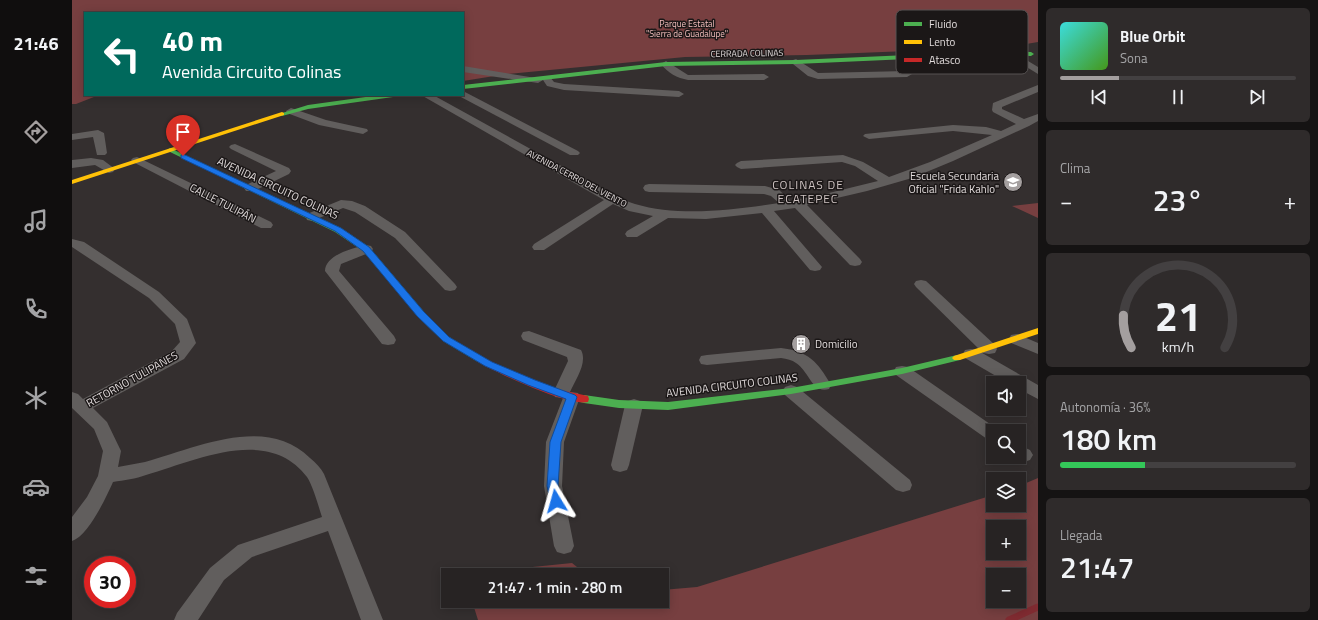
<!DOCTYPE html>
<html lang="es">
<meta charset="utf-8">
<style>
:root{--surface:#272323;--page:#2f2b2b;--text:#f1f3f6;--muted:#a4a4a6;--line:#434041;--accent:#a49f9f}
body{margin:0;font-family:"Titillium Web",sans-serif;background:var(--page);color:var(--text);height:100vh;display:flex;flex-direction:column;font-size:15px;white-space:nowrap}
*{box-sizing:border-box;margin:0}
p{font-size:13px;color:var(--muted)}
.icon{flex:none;width:22px;height:22px;fill:none;stroke:currentColor;stroke-width:2;stroke-linecap:round;stroke-linejoin:round}
.map{position:relative;flex:1;overflow:hidden}
.details{display:flex;flex-direction:column;gap:8px;padding:8px;background:#151313;width:280px}
.details>*{flex:none}
.banner{position:absolute;left:12px;top:12px;width:380px;height:84px;border-radius:0px;box-shadow:0 2px 10px #0003,0 0 0 1px var(--line);background:#00695c;color:#fff;overflow:hidden}
.fabs{position:absolute;left:914px;top:376px;display:grid;gap:8px}
.fabs a{display:grid;place-items:center;width:40px;height:40px;border-radius:0px;background:var(--surface);box-shadow:0 2px 10px #0003,0 0 0 1px var(--line);font-size:20px}
.speed{position:absolute;left:12px;top:556px;display:flex;gap:8px;font-size:20px;font-weight:700;text-align:center}
.speed>*{display:grid;place-content:center;width:52px;height:52px;border-radius:50%;background:var(--surface);box-shadow:0 2px 10px #0003,0 0 0 1px var(--line);line-height:1}
.speed .limit{border:6px solid #d22;background:#fff;color:#111}
.pin{position:absolute;display:grid;place-items:center;width:34px;height:34px;color:#fff;margin:-41px -17px;border-radius:50% 50% 50% 0;rotate:-45deg;box-shadow:0 0 4px #0007}
.pin .icon{rotate:45deg}
.me{position:absolute;width:44px;margin:-22px;rotate:352deg;stroke-linejoin:round;filter:drop-shadow(0 0 3px #0008)}
.turn{display:flex;align-items:center;gap:14px;height:84px;padding:0 12px;font-size:18px}
.turn .icon{width:52px;height:52px;stroke-width:2.5}
.turn b{display:block;font-size:28px;line-height:34px}
.big{font-size:30px;font-weight:600;line-height:1.1}
.details .tile{flex:1;display:flex;flex-direction:column;justify-content:center;gap:6px;min-width:0;padding:0 14px;border-radius:6px;background:var(--page)}
.details .dial{align-items:center;gap:0}
.dial svg{height:104px;overflow:visible;fill:none;stroke:var(--line);stroke-width:7;stroke-linecap:round;text-anchor:middle}
.dial text{fill:var(--text);stroke:none}
.song{display:flex;align-items:center;gap:12px}
.cover{width:48px;height:48px;border-radius:6px;background:linear-gradient(135deg,hsl(180 70% 55%),hsl(100 70% 35%))}
.played{height:4px;border-radius:2px;background:linear-gradient(90deg,var(--accent) 25%,var(--line) 25%)}
.keys{display:flex;justify-content:space-around;direction:ltr}
.heat{display:flex;justify-content:space-between;align-items:center;font-size:22px;direction:ltr}
.charge{height:6px;border-radius:3px;background:linear-gradient(90deg,#34c759 36%,var(--line) 0)}
.trip{position:absolute;left:369px;top:568px;width:228px;height:40px;border-radius:0px;background:var(--surface);box-shadow:0 2px 10px #0003,0 0 0 1px var(--line);font-weight:600;line-height:40px;text-align:center}
main{display:flex;flex:1;min-height:0}
.tabs{display:flex;flex-direction:column;width:72px;justify-content:space-around;align-items:center;background:#100e0e;color:var(--muted)}
.tabs .icon{width:28px;height:28px}
.tabs .current{color:var(--accent)}
.tabs b{font-size:18px;color:var(--text)}
.map>svg:first-child{display:block}
.green{fill:#773f40;fill-rule:evenodd}
.lines{fill:none;stroke-linecap:round;stroke-linejoin:round}
.stream{stroke:#802b31;stroke-width:7}
.street{fill:#615e5d;fill-rule:evenodd}
.fast{fill:#4caf50;fill-rule:evenodd}
.slow{fill:#ffc107;fill-rule:evenodd}
.jam{fill:#c62828;fill-rule:evenodd}
.route{fill:#1a73e8;stroke:#114b97}
.labels{text-anchor:middle;dominant-baseline:central;stroke-width:3;stroke-linejoin:round;paint-order:stroke}
.far-park-label{font-size:9px;fill:#f6c0bf;stroke:#1b1717}
.far-street-label{font-size:9px;fill:#e1dbdb;stroke:#1b1717}
.poi-label{font-size:11px;fill:#e1dbdb;stroke:#1b1717;text-anchor:end}
.street-label{font-size:11px;fill:#e1dbdb;stroke:#1b1717}
.neighbourhood-label{font-size:12px;letter-spacing:1px;fill:#cec3c2;stroke:#1b1717}
.key{fill:#1b1717;stroke:#565252;stroke-width:1}
.key-label{font-size:11px;fill:#e1dbdb}
</style>
<main>
<nav class="tabs">
<b>21:46</b>
<svg class="icon current" aria-label="directions" viewBox="0 0 24 24"><path d="M12 3l9 9-9 9-9-9zM9 14v-3h6M13 9l2 2-2 2"/></svg>
<svg class="icon" aria-label="music" viewBox="0 0 24 24"><path d="M9 18V5l10-2v13"/><circle cx="6" cy="18" r="3"/><circle cx="16" cy="16" r="3"/></svg>
<svg class="icon" aria-label="phone" viewBox="0 0 24 24"><path d="M5 4h4l2 5-3 2q2 4 5 5l2-3 5 2v4C11 20 4 13 5 4z"/></svg>
<svg class="icon" aria-label="climate" viewBox="0 0 24 24"><path d="M12 3v18M4 7l16 10M4 17L20 7"/></svg>
<svg class="icon" aria-label="car" viewBox="0 0 24 24"><path d="M5 17H2v-5l4-1 3-4h7l3 4 3 1v5h-3M9 17h6M6 11h13"/><circle cx="7" cy="17" r="2"/><circle cx="17" cy="17" r="2"/></svg>
<svg class="icon" aria-label="filters" viewBox="0 0 24 24"><path d="M4 7h16M4 17h16"/><circle cx="9" cy="7" r="2"/><circle cx="15" cy="17" r="2"/></svg>
</nav>
<div class="map">
<svg width="966" height="620" viewBox="0 0 966 620">
<rect width="100%" height="100%" fill="#342f2f"/>
<g class="green">
<path d="M0,0H966V42L937,47L735,55L613,57L435,74L391,81V13H13V95H27L4,104H0Z"/>
<path d="M966,203V218L940,206Z"/>
<path d="M966,478V620H406L400,601H590V590L625,587L921,495V505H947V486ZM921,527H947V553H921ZM921,575H947V601H921Z"/>
<path d="M500,563L515,575H393L392,574Z"/>
</g>
<g class="lines">
<path class="stream" d="M937,620L966,607"/>
<g class="street">
<path d="M938,50L966,67V74L935,55L933,53Z"/>
<path d="M724,59L746,73L835,71L840,74L835,77L746,79L736,76L721,64L719,62L721,60Z"/>
<path d="M594,61L616,75L692,74L697,77L692,80H616C605,78 596,73 589,64Z"/>
<path d="M391,66L470,79L475,76L478,77L482,82L492,84L607,91L612,94L607,97L492,90L475,86L471,80L466,83L391,72Z"/>
<path d="M966,85V92L930,107V109L952,119L966,114V121L957,126L881,161L840,178L795,191L735,205L788,259L790,262L788,265L783,266L778,265L723,208L702,211L750,267L748,270L743,271L738,270L690,213L634,219L596,218L565,237H555L553,234L555,231L581,216L557,211L541,204L472,250H462L460,247L462,244L532,200L349,95H361L540,194C548,197 555,202 563,204C607,217 662,210 707,203L699,196L692,194L577,192L573,191L571,188L573,185L577,184L693,186L707,190L719,201L757,193L806,181L783,166L770,162L669,169L665,167L663,165L665,163L669,161L771,155L791,162L817,177L858,162L920,135L881,131L797,139L791,136L793,134L881,125L914,127L929,131L944,124L921,112L920,110L921,103Z"/>
<path d="M391,91L506,151L508,153L506,155H498L387,96V95H391Z"/>
<path d="M219,108L254,120L295,129L296,131L291,134L247,125L215,113L214,111Z"/>
<path d="M26,130L32,133L35,153L33,155H25L21,137L0,140V134Z"/>
<path d="M163,144L217,168L219,171L217,174L182,191H174L172,188L174,185L204,171L159,149L157,147L159,145Z"/>
<path d="M65,157L199,222L201,225L199,228H189L61,162L59,160L61,158Z"/>
<path d="M19,158L31,160L43,169L41,172L37,173L23,165L0,168V160Z"/>
<path d="M269,200L280,201L293,206L333,232L383,284L385,287L383,290L378,291L373,290L323,238L283,212L271,208L240,221L235,220L234,217L235,214Z"/>
<path d="M0,239L12,242L87,292L115,319L124,343L112,359L21,408L35,422L49,451L46,467C55,465 64,464 73,462C124,448 194,414 238,458C244,463 249,468 252,474L311,620H289L256,531L180,557L152,580L126,620H102L105,613L138,568L166,545L250,517C246,505 241,486 235,477C196,425 123,461 74,475C64,479 52,480 41,482C34,498 16,536 0,541V517L15,497L26,476L31,451L22,429L0,408V392L6,394L11,399L100,351L108,342L103,324L77,298L0,247Z"/>
<path d="M294,245L299,246L301,249L299,252L269,264L267,271L322,336L324,340L322,344L316,345L310,344L253,271C253,255 281,248 294,245Z"/>
<path d="M849,280L854,281L923,345L925,349L923,353L917,354L911,353L844,287L842,284L844,281Z"/>
<path d="M457,331L509,350C516,363 503,380 498,392L506,393L508,397L492,442L490,486L502,546L499,552L492,554L485,552L482,546L472,486L474,442L491,398L483,397L481,393L496,361L495,357L451,340L449,336L451,332Z"/>
<path d="M945,334L966,343V354L939,343L937,339L939,335Z"/>
<path d="M709,348C736,351 746,362 759,385L757,389C740,394 737,371 724,363C720,360 715,359 709,358L635,365L629,364L627,360L629,356L635,355Z"/>
<path d="M899,349L905,350L966,385V399L947,389V383H936L893,358L891,354L893,350Z"/>
<path d="M830,366L836,367L928,431H921V440L915,439L824,375L822,371L824,367Z"/>
<path d="M719,385L725,387L838,480L840,485L838,490L831,492L824,490L713,395L711,391L713,387Z"/>
<path d="M562,399L568,401L571,405L557,465L555,470L548,472L541,470L539,465L553,405L556,401Z"/>
<path d="M947,445L958,450L961,455L958,460L952,462L941,457H947Z"/>
</g>
<g class="fast">
<path d="M926,51L959,52L962,54L959,56L926,55L724,64L594,66L391,89V85L594,62L724,60Z"/>
<path d="M308,95H324L321,97L236,109L210,116L207,114L236,105Z"/>
<path d="M98,148L269,228L297,247L352,312L377,337L412,358L414,360L412,362H406L371,341L346,316L291,251L263,232L96,151L95,150Z"/>
<path d="M885,355L890,358L888,360L830,374L719,394L596,410L547,408L512,403L508,402L507,399L508,396L512,395L547,400L596,402L719,388L830,368Z"/>
</g>
<g class="slow">
<path d="M210,112L212,113V115L0,184V180Z"/>
<path d="M966,328V334L888,360H882L880,358L882,356Z"/>
</g>
<path class="jam" d="M409,357L463,381L489,390L516,396L517,399L516,402C497,407 425,373 406,362L404,360L406,358Z"/>
</g>
<path class="route" d="M111,154L269,228L297,247L352,312L377,337L420,362L463,380L503,395L505,397L489,442L486,486L489,501L488,504L484,506L479,504L475,486L478,442L494,399L456,385L413,366L371,341L345,316L291,251L263,231L109,158V155Z"/>
<defs>
<g id="school-disc" transform="scale(1)"><circle r="9.5" fill="#a49f9f" stroke="#1b1717"/><path d="M0-5L7-2L0 1L-7-2ZM-4 1L0 2.5L4 1V4Q0 6-4 4Z" fill="#fff"/></g>
<g id="building-disc" transform="scale(1)"><circle r="9.5" fill="#a49f9f" stroke="#1b1717"/><path d="M-4-6H4V6H1V3H-1V6H-4ZM-2.5-4.3h1.7v1.8h-1.7ZM.8-4.3h1.7v1.8H.8ZM-2.5-1h1.7V.8h-1.7ZM.8-1h1.7V.8H.8Z" fill="#fff"/></g>
</defs>
<g fill-rule="evenodd">
<use href="#school-disc" x="941" y="182"/>
<use href="#building-disc" x="729" y="344"/>
</g>
<g class="labels">
<g class="far-park-label">
<text x="615" y="23">Parque Estatal<tspan x="615" dy="10">"Sierra de Guadalupe"</tspan></text>
</g>
<g class="far-street-label">
<text transform="translate(675 53) rotate(-1)">CERRADA COLINAS</text>
<text transform="translate(505 178) rotate(28)">AVENIDA CERRO DEL VIENTO</text>
</g>
<g class="poi-label">
<text x="927" y="176">Escuela Secundaria<tspan x="927" dy="13">Oficial "Frida Kahlo"</tspan></text>
<text x="743" y="344" text-anchor="start">Domicilio</text>
</g>
<g class="street-label">
<text transform="translate(206 188) rotate(25)">AVENIDA CIRCUITO COLINAS</text>
<text transform="translate(151 203) rotate(27)">CALLE TULIPÁN</text>
<text transform="translate(60 379) rotate(-29)">RETORNO TULIPANES</text>
<text transform="translate(660 385) rotate(-7)">AVENIDA CIRCUITO COLINAS</text>
</g>
<g class="neighbourhood-label">
<text x="736" y="184">COLINAS DE<tspan x="736" dy="14">ECATEPEC</tspan></text>
</g>
</g>
<rect x="824" y="10" width="132" height="64" rx="6" class="key"/>
<rect x="832" y="22" width="18" height="4" fill="#4caf50"/>
<rect x="832" y="40" width="18" height="4" fill="#ffc107"/>
<rect x="832" y="58" width="18" height="4" fill="#c62828"/>
<g class="key-label">
<text x="857" y="28">Fluido</text>
<text x="857" y="46">Lento</text>
<text x="857" y="64">Atasco</text>
</g>
</svg>
<div class="fabs">
<a><svg class="icon" aria-label="sound" viewBox="0 0 24 24"><path d="M4 9h4l5-4v14l-5-4H4zM17 9q2 3 0 6"/></svg></a>
<a><svg class="icon" aria-label="search" viewBox="0 0 24 24"><circle cx="10" cy="10" r="6"/><path d="M15 15l6 6"/></svg></a>
<a><svg class="icon" aria-label="layers" viewBox="0 0 24 24"><path d="M12 4l9 5-9 5-9-5zM3 14l9 5 9-5"/></svg></a>
<a>+</a>
<a>−</a>
</div>
<div class="speed"><div class="limit">30</div></div>
<div class="pin" style="left:111px;top:156px;background:#d93025"><svg class="icon" aria-label="arrive" viewBox="0 0 24 24"><path d="M6 21V4h12l-3 4 3 4H6"/></svg></div>
<svg class="me" style="left:484px;top:501px" viewBox="-20 -20 40 40"><path d="M0-17L14 15 0 8-14 15z" fill="#1a73e8" stroke="#fff" stroke-width="4"/></svg>
<div class="trip">21:47 · 1 min · 280 m</div>
<div class="banner">
<div class="turn"><svg class="icon" aria-label="left" viewBox="0 0 24 24"><path d="M17 20v-9H6M10 6l-5 5 5 5"/></svg><div><b>40 m</b>Avenida Circuito Colinas</div></div>
</div>
</div>
<section class="details">
<div class="tile">
<div class="song"><i class="cover"></i><div><b>Blue Orbit</b><p>Sona</p></div></div>
<div class="played"></div>
<div class="keys"><svg class="icon" aria-label="previous" viewBox="0 0 24 24"><path d="M18 5L8 12l10 7zM5 5v14"/></svg><svg class="icon" aria-label="pause" viewBox="0 0 24 24"><path d="M8 5v14M16 5v14"/></svg><svg class="icon" aria-label="next" viewBox="0 0 24 24"><path d="M6 5l10 7-10 7zM19 5v14"/></svg></div>
</div>
<div class="tile"><p>Clima</p>
<div class="heat"><a>−</a><b class="big">23°</b><a>+</a></div>
</div>
<div class="tile dial"><svg viewBox="0 0 100 80">
<path d="M14 69A42 42 0 1 1 86 69"/>
<path d="M14 69A42 42 0 0 1 8 44" stroke="#a49f9f"/>
<text x="50" y="56" font-size="32" font-weight="700">21</text>
<text x="50" y="72" font-size="11">km/h</text>
</svg></div>
<div class="tile"><p>Autonomía · 36%</p><b class="big">180 km</b><div class="charge"></div></div>
<div class="tile"><p>Llegada</p><b class="big">21:47</b></div>
</section>
</main>
